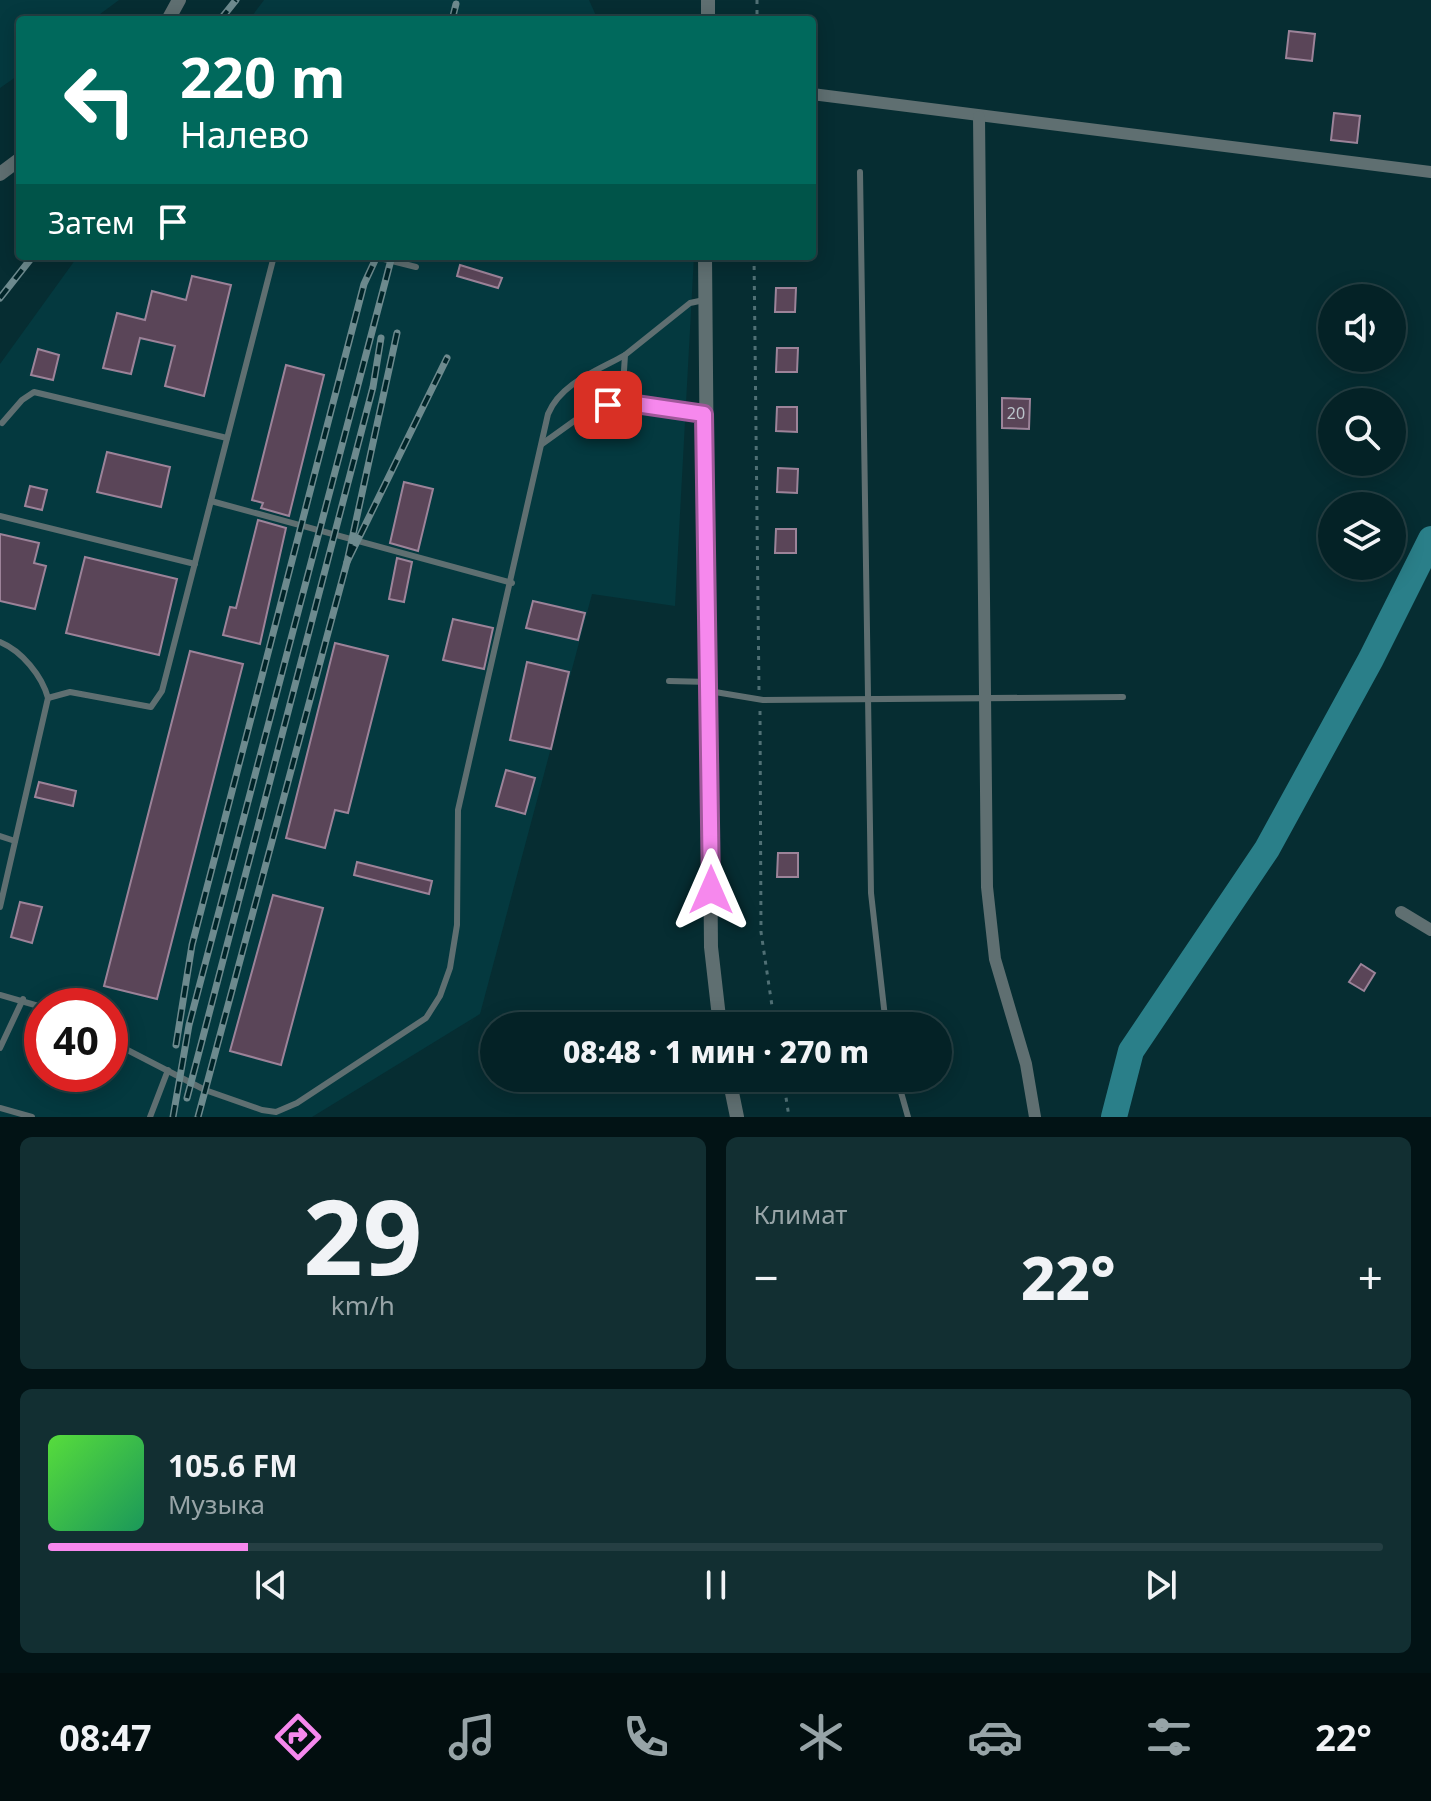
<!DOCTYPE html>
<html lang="ru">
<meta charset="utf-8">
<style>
:root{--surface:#042226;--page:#122f32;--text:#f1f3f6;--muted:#97a4a7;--line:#253f43;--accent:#f688ed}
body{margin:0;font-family:"Noto Sans",sans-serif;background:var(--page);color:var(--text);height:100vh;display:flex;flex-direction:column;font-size:30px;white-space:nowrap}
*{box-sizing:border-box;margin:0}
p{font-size:26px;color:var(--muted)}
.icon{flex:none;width:44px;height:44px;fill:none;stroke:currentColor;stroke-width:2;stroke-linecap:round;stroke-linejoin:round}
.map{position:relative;height:1117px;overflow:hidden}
.panel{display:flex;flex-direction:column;gap:20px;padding:20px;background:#021315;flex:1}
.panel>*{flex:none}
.hud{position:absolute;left:16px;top:16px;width:800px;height:244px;border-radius:8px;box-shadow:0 4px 20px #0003,0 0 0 2px var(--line);background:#00695c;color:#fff;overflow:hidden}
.controls{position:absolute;left:1318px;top:284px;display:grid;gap:16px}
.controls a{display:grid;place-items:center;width:88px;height:88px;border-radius:50%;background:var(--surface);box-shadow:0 4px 20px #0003,0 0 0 2px var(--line);font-size:40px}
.speed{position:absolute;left:24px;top:988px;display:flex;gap:16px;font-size:40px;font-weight:700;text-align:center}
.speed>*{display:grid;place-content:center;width:104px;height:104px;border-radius:50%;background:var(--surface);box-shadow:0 4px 20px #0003,0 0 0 2px var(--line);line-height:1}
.speed .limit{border:12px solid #d22;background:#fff;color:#111}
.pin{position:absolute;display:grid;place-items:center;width:68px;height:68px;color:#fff;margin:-34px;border-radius:16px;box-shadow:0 4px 12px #0006}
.me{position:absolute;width:88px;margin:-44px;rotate:0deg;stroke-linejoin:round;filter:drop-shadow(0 0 6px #0008)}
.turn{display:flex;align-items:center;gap:28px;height:168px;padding:0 32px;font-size:36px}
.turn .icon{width:104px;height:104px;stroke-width:2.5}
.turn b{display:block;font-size:56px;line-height:68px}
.then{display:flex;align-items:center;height:76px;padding:0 32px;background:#0003;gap:16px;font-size:30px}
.big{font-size:60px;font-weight:800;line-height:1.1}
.panel .card{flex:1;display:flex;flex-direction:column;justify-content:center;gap:12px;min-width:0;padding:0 28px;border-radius:12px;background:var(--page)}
.panel .dial{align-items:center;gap:0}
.dial b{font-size:104px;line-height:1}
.song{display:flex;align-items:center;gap:24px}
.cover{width:96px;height:96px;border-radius:12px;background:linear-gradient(135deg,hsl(110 70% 55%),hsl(150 70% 35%))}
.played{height:8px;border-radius:4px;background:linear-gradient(90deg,var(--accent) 15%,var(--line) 15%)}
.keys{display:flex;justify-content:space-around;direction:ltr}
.heat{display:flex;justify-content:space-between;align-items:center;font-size:44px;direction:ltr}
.panel .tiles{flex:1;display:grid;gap:20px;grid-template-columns:1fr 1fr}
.card:last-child{grid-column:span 2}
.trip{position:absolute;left:480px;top:1012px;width:472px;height:80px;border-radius:40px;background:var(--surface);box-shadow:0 4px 20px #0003,0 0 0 2px var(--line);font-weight:800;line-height:80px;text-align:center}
.tab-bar{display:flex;height:128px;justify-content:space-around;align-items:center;background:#020e0f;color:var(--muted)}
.tab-bar .icon{width:56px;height:56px}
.tab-bar .active{color:var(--accent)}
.tab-bar b{font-size:36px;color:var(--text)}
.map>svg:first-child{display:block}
.built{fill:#04393f;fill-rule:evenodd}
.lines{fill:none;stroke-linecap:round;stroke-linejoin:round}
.river{stroke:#2a7f89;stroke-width:26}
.building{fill:#5a4558;stroke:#9c8399;stroke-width:2}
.path{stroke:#507075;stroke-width:3;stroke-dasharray:4 6;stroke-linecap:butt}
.service{stroke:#5f6f71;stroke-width:6}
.minor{stroke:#5f6f71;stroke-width:12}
.tertiary{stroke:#5f6f71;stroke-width:14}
.rail-casing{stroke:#6d8a8e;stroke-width:7}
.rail{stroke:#002428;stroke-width:4;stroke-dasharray:12;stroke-linecap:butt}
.route-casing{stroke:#a0589a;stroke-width:20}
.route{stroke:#f688ed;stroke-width:14}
.labels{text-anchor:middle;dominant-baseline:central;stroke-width:8;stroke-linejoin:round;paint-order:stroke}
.number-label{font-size:16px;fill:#bcc5cc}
</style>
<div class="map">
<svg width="1431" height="1117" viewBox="0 0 1431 1117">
<rect width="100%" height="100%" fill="#062d32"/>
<g class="built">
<path d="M0,0H119L92,20H20V74L0,88Z"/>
<path d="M264,0H589L598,20H249Z"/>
<path d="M78,256H694L675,606L592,594L480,1014L312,1117H0V364ZM42,1006H110V1074H42Z"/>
</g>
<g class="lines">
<path class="river" d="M1114,1117L1131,1051L1267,849L1371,659L1431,539"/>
</g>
<g class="building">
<path d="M1289,31L1315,34L1312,61L1286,58Z"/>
<path d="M1334,113L1360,116L1357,143L1331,140Z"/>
<path d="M460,265L502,278L498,288L457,276Z"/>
<path d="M192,276L231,285L204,396L165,386L175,346L140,338L131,374L103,368L117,313L145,320L152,291L186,300Z"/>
<path d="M776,288H796L795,312H775Z"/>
<path d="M777,348H798L797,372H776Z"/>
<path d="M38,349L59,355L53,380L31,375Z"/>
<path d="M286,365L324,375L289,516L261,508L263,503L252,500Z"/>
<path d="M597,380L604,394L585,403L578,389Z"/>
<path d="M1002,398L1030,399L1029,429L1002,428Z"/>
<path d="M777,407H797V432L776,431Z"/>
<path d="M107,452L170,467L161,507L97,492Z"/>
<path d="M778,468L798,469L797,493L777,492Z"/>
<path d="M404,482L433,489L418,551L390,543Z"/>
<path d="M30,486L47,490L42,510L25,506Z"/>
<path d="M258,520L286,528L260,644L223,635L230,607L236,608Z"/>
<path d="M776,529H796V553H775Z"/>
<path d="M0,534L39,543L34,563L46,566L35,609L0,601Z"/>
<path d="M85,557L177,579L159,655L66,633Z"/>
<path d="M397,558L412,562L404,602L389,599Z"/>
<path d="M533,601L585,613L578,640L526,628Z"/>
<path d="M453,619L493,628L484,669L443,660Z"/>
<path d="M335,643L388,656L348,813L335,810L325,848L286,838Z"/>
<path d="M190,651L243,664L157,999L104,986Z"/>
<path d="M527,662L569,672L551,749L510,740Z"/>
<path d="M506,770L535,778L525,814L496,806Z"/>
<path d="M39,782L76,791L73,806L35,797Z"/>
<path d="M778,853H798V877H777Z"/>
<path d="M357,862L432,881L429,894L354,875Z"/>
<path d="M273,895L323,908L281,1065L230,1051Z"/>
<path d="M20,902L42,907L32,943L11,937Z"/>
<path d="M1361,964L1375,973L1364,991L1349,982Z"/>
</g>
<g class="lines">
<g class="path">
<path d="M757,0V20"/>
<path d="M754,256L759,691"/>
<path d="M760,711L761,932L775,1026"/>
<path d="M783,1078L789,1117"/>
</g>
<g class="service">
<path d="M860,172L871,893L886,1026"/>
<path d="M372,256L416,267"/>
<path d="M704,300L690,303L625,355L622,402L704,414"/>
<path d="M2,423L22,400L34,392L227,438"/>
<path d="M542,444L588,411L622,402"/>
<path d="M211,501L512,583"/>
<path d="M0,516L195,564"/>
<path d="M0,642C22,651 42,676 48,698L0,907"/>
<path d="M669,681L709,682"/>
<path d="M709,691L763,700L1123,697"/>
<path d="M48,698L70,692L151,707L162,691L274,256"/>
<path d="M0,836L15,841"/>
<path d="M0,995L42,1007"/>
<path d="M110,1041L205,1090L262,1110L276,1112L297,1103L426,1018L440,996L450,968L457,925L458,810L548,414C561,383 597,371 625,355"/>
<path d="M0,1048L23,999"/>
<path d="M897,1078L908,1117"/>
<path d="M0,1108L32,1117"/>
<path d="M150,1117L168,1070"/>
</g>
<g class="minor">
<path d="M812,94L1431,172"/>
<path d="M979,117L987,887L995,959L1026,1064L1035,1117"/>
<path d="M1401,912L1431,930"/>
</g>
<g class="tertiary">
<path d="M708,0V20"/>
<path d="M168,20L179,0"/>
<path d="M0,174L20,159"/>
<path d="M705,256L711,947L720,1026"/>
<path d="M729,1078L737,1117"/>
</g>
<g class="rail-casing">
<g id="rail">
<path d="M220,20L236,0"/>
<path d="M452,20L456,4"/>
<path d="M0,298L33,256"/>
<path d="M397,333L347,562L447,358"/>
<path d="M176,1045L192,945L364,284L377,256"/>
<path d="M187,1098L373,387L381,338"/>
<path d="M173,1117L189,1025L392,256"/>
<path d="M198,1117L347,562"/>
</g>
</g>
<use href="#rail" class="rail"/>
</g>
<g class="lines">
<g class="route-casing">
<path id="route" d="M608,405L622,402L704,414L711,890"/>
</g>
<use href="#route" class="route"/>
</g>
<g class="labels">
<g class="number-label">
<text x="1016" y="413">20</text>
</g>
</g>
</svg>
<div class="controls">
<a><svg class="icon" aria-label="sound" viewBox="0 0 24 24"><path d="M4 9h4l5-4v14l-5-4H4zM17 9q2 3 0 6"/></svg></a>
<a><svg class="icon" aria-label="search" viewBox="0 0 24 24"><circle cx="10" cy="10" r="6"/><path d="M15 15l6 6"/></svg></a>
<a><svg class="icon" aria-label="layers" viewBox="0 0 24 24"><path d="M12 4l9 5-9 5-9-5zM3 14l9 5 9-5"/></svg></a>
</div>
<div class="speed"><div class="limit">40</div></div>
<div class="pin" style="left:608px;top:405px;background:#d93025"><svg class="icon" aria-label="arrive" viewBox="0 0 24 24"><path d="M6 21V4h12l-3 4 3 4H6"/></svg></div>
<svg class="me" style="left:711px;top:890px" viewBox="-20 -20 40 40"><path d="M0-17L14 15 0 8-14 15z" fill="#f688ed" stroke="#fff" stroke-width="4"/></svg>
<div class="trip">08:48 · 1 мин · 270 m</div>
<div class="hud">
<div class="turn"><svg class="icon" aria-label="left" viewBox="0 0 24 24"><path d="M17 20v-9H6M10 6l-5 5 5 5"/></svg><div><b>220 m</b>Налево</div></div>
<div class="then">Затем<svg class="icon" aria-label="arrive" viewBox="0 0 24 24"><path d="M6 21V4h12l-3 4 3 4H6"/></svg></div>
</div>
</div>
<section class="panel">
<div class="tiles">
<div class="card dial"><b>29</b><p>km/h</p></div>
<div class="card"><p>Климат</p>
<div class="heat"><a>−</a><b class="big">22°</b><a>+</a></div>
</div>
<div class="card">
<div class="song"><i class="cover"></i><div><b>105.6 FM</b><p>Музыка</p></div></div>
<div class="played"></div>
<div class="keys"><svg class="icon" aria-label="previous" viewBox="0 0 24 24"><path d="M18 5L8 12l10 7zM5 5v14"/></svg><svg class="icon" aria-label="pause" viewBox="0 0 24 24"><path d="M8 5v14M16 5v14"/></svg><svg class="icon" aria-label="next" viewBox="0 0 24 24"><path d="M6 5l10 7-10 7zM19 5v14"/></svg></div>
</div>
</div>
</section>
<nav class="tab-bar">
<b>08:47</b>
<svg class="icon active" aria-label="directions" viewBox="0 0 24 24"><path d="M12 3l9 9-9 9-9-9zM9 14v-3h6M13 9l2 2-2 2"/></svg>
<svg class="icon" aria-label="music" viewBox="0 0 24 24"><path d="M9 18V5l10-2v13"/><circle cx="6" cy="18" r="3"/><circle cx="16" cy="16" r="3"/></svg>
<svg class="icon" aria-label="phone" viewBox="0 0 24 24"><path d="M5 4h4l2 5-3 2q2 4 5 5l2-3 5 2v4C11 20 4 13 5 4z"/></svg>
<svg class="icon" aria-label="climate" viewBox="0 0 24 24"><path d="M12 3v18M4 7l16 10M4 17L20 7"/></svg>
<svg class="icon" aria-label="car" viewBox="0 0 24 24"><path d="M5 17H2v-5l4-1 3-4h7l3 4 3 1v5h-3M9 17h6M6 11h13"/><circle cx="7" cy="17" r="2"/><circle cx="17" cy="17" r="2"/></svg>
<svg class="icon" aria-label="filters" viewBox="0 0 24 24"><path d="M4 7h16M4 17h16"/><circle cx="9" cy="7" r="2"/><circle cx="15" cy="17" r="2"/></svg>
<b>22°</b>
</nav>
